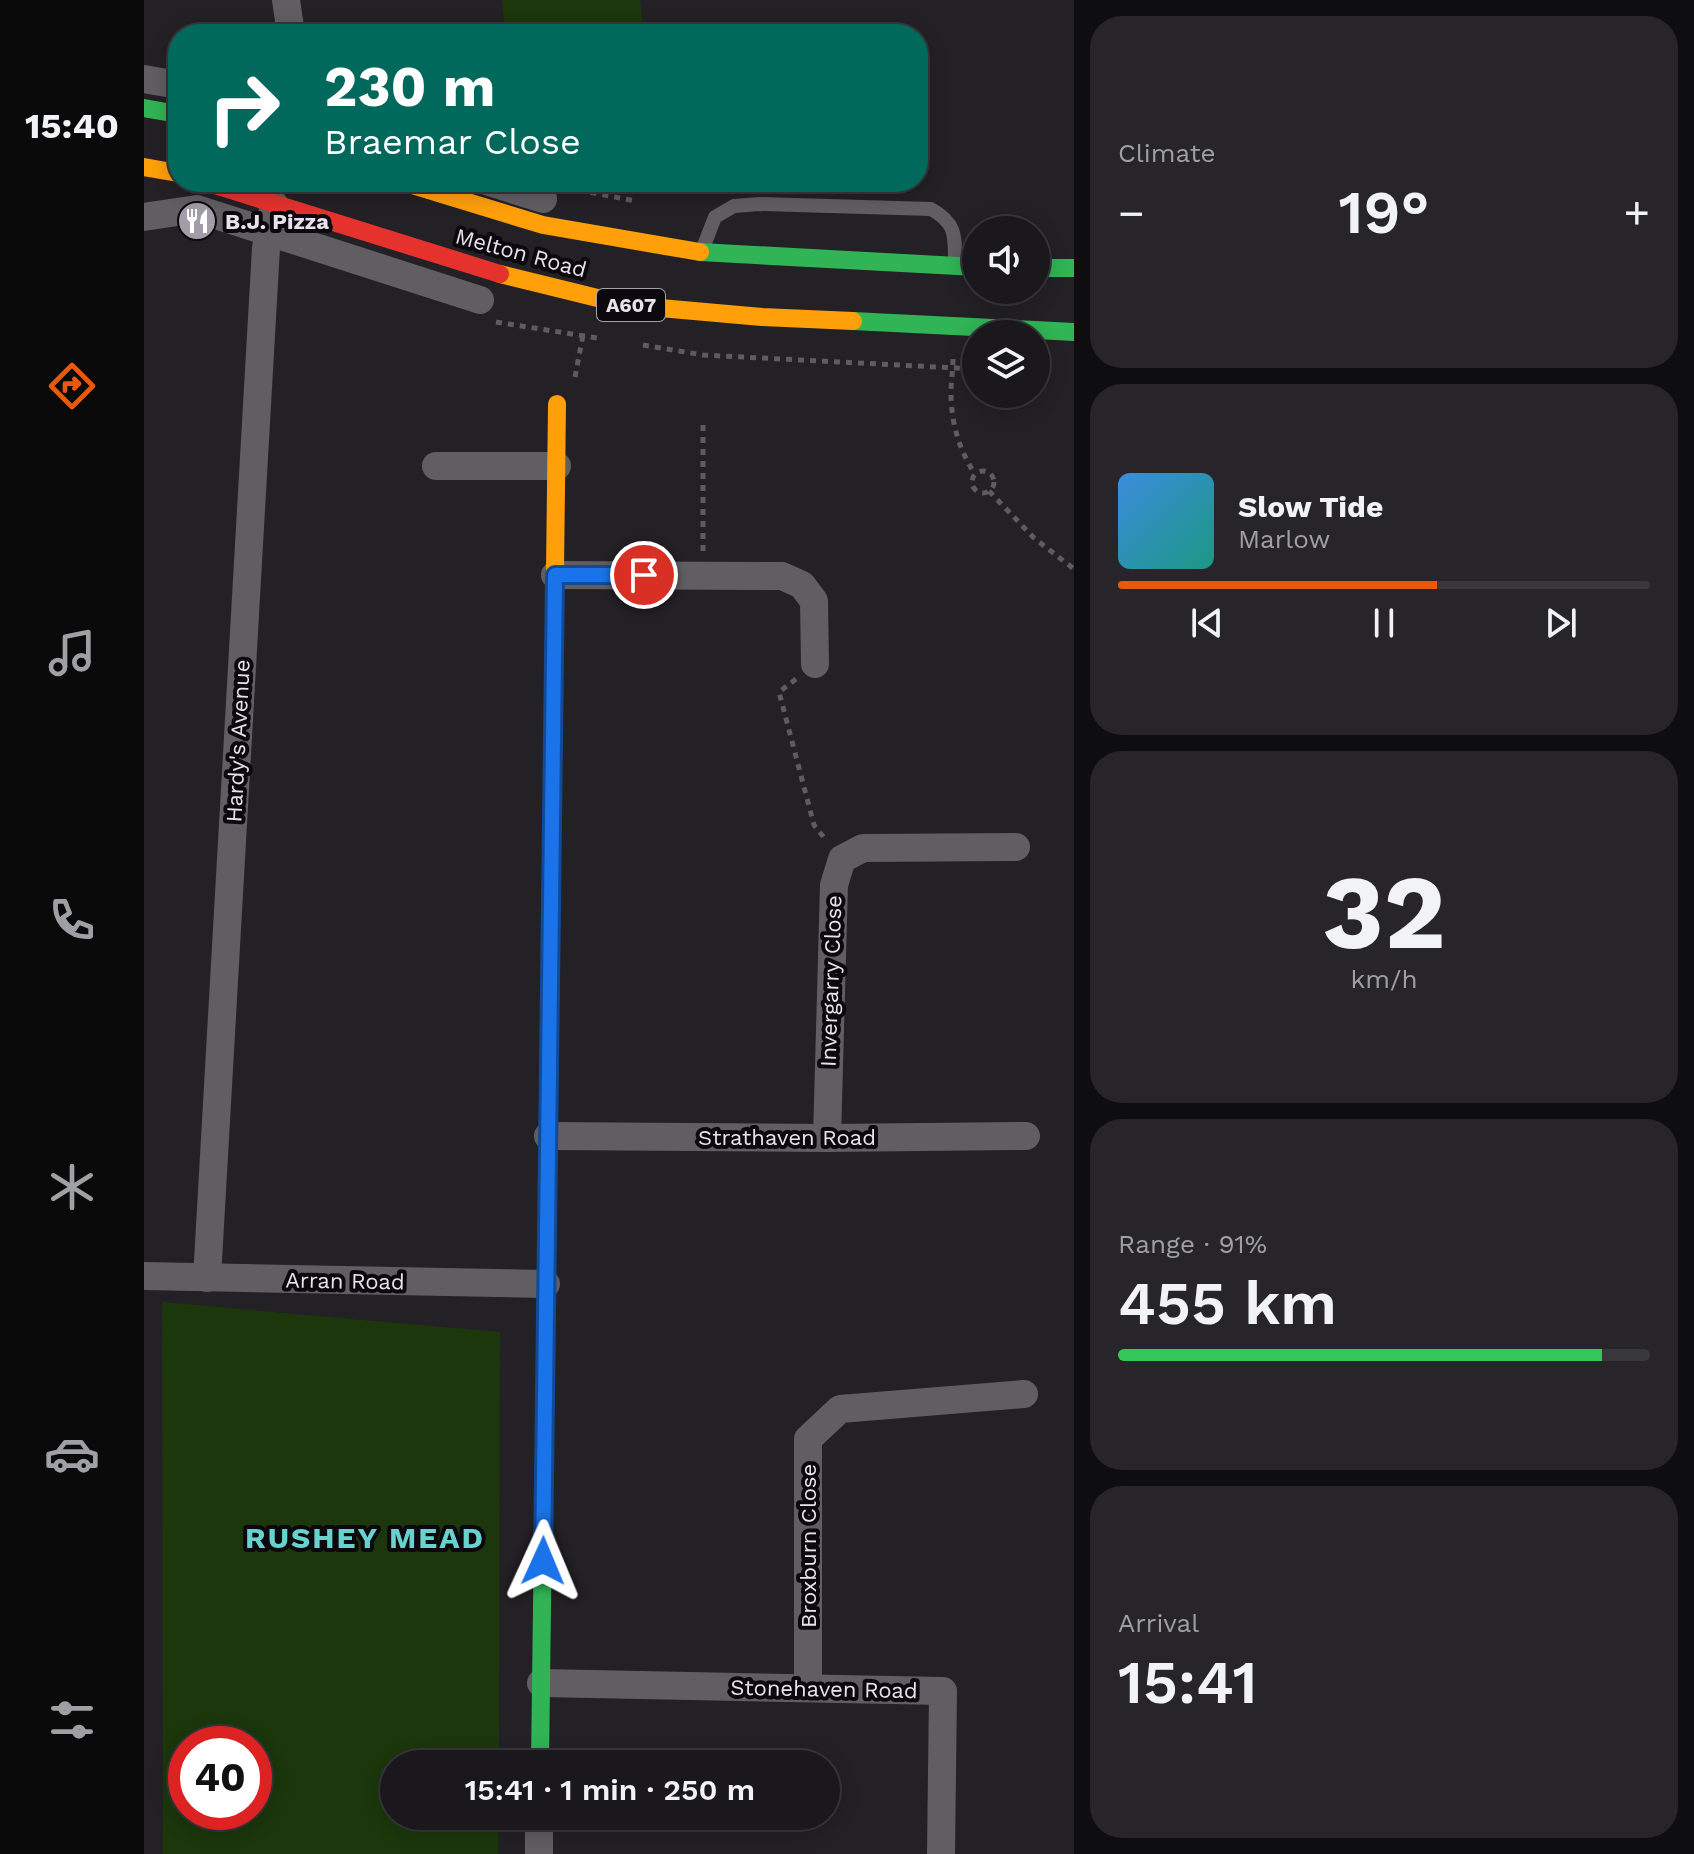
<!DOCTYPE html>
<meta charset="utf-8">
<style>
:root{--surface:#1a181c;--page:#272529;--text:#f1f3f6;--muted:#9fa0a3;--line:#38373b;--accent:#ea580c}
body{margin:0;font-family:"Work Sans",sans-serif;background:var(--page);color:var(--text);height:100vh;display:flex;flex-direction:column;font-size:30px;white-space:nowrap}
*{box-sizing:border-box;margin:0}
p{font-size:26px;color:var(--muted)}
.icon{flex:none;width:44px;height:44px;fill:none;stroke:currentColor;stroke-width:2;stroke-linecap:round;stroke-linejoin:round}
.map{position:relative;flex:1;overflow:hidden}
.panel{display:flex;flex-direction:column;gap:16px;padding:16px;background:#0e0d0f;width:620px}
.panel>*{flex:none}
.hud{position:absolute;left:24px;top:24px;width:760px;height:168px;border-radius:32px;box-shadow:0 4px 20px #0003,0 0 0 2px var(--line);background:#00695c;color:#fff;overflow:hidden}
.fabs{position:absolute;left:818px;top:216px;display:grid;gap:16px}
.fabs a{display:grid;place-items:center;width:88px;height:88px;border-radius:50%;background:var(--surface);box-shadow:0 4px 20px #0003,0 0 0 2px var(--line);font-size:40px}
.speed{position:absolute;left:24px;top:1726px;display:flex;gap:16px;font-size:40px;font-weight:700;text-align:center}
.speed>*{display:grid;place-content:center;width:104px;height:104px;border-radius:50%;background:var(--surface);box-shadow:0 4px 20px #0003,0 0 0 2px var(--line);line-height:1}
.speed .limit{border:12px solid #d22;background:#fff;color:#111}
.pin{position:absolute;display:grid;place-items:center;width:68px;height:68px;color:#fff;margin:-34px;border:4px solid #fff;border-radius:50%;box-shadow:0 2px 8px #0007}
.me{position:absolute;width:88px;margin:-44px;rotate:1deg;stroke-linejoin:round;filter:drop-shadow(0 0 6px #0008)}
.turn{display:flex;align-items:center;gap:28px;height:168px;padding:0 24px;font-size:36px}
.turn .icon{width:104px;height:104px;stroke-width:2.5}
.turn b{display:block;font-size:56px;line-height:68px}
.big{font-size:60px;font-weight:600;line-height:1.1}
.panel .widget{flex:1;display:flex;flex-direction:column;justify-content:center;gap:12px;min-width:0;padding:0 28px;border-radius:32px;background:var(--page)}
.panel .dial{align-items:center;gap:0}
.dial b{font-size:104px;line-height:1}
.song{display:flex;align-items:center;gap:24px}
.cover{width:96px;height:96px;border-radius:12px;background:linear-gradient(135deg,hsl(210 70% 55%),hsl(170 70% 35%))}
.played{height:8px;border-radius:4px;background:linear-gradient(90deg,var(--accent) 60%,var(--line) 60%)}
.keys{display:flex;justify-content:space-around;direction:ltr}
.heat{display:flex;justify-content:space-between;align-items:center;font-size:44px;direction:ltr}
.charge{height:12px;border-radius:6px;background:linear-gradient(90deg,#34c759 91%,var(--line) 0)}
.trip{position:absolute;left:236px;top:1750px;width:460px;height:80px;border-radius:40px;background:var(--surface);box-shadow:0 4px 20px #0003,0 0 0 2px var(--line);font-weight:600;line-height:80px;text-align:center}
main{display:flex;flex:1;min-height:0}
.tab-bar{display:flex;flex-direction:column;width:144px;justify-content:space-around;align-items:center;background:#0a0a0b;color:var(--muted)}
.tab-bar .icon{width:56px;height:56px}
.tab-bar .selected{color:var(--accent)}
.tab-bar b{font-size:36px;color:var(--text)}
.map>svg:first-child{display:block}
.green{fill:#1b370b;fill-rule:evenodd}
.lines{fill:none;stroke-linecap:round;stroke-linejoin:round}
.path{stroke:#5e5c5f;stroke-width:5;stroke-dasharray:6 6;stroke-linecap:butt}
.lane{stroke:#605e62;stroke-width:14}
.street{stroke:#605e62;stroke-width:28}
.fast{stroke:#30b455;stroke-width:18}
.slow{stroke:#ff9f0a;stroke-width:18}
.jam{stroke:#e5322d;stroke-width:18}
.route-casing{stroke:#114b97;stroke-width:20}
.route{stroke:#1a73e8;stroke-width:14}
.labels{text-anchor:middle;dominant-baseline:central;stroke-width:8;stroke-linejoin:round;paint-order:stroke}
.shield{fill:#0b080e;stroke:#a5a1a9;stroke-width:2}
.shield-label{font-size:20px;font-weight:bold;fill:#e7e2ec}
.poi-label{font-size:22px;font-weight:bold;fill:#e7e2ec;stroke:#0b080e;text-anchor:start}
.street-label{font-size:22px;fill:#e7e2ec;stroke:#0b080e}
.district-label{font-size:30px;font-weight:bold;letter-spacing:2px;fill:#68d3cc;stroke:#0b080e}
</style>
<main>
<nav class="tab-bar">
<b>15:40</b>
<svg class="icon selected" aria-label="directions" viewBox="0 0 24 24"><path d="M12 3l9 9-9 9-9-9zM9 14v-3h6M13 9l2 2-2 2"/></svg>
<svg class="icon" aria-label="music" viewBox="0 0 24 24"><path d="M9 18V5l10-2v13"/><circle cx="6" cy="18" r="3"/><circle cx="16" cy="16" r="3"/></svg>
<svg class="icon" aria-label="phone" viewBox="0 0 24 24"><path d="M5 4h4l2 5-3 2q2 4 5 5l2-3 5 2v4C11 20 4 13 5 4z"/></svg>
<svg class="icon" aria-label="climate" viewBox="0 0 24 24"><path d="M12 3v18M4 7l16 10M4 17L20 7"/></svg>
<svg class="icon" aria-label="car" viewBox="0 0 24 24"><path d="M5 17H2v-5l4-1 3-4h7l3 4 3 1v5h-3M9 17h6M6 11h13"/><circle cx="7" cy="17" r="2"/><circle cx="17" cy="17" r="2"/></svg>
<svg class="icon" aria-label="filters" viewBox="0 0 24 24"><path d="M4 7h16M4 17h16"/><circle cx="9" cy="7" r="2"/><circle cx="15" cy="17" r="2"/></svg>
</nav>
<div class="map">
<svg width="930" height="1854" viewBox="0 0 930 1854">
<rect width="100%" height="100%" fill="#232026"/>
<g class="green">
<path d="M358,0H496L500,34H361Z"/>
<path d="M453,182H518L519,191Z"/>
<path d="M18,1302L356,1332L355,1764H250V1816H355L354,1854H19ZM42,1744H110V1812H42Z"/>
</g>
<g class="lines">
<g class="path">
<path d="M423,188L492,201"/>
<path d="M352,322L453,338"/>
<path d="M499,345L559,355L832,369"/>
<path d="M809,359C809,371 807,381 807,393C807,422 815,450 831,474"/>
<path d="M431,377L439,335"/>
<circle cx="839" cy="482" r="11"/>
<path d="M845,491L890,538L930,569"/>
<path d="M559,551V424"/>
<path d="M652,679L635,692L670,825L682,840"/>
</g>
<path class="lane" d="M559,248L571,217L590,206L615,204L787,209C812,223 811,235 811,262"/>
<g class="street">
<path d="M142,0L147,34"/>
<path d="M0,79L34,85"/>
<path d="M345,182L399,199"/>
<path d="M0,217L53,209L336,300"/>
<path d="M292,466H413"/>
<path d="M411,575L638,576L658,585L670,601L671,664"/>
<path d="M404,1136L683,1138L882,1136"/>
<path d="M683,1138L690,885L698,859L719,848L872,847"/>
<path d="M0,1276L402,1284"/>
<path d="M63,1278L122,248L130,204"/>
<path d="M397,1683L799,1691L797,1854"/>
<path d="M664,1688V1439L696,1409L880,1394"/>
<path d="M395,1854V1816"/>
</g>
<g class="fast">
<path d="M0,108L34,114"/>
<path d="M556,252L832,267"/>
<path d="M892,268H930"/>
<path d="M709,321L930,332"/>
<path d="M396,1764L407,902"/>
</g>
<g class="slow">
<path d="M0,167L34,173"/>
<path d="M258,182L399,225L556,252"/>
<path d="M356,274L482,305L618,317L709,321"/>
<path d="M407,902L413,404"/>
</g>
<path class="jam" d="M61,182L356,274"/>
</g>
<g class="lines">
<g class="route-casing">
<path id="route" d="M399,1561L411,575H500"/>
</g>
<use href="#route" class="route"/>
</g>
<defs>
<g id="restaurant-disc" transform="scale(2)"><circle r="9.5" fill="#a29ea7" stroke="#0b080e"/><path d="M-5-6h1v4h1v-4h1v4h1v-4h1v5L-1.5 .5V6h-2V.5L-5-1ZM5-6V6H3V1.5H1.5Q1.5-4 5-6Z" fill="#fff"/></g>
</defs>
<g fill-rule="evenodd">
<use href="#restaurant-disc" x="53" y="221"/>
</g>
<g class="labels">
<rect class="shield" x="453" y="289" width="68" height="32" rx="6"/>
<g class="shield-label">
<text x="487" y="305">A607</text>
</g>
<g class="poi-label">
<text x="81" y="221">B.J. Pizza</text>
</g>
<g class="street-label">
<text transform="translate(377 253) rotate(15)">Melton Road</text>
<text transform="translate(94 741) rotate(-87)">Hardy's Avenue</text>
<text transform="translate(687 981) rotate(-88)">Invergarry Close</text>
<text x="643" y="1137">Strathaven Road</text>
<text transform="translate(201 1281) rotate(1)">Arran Road</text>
<text transform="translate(664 1546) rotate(-90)">Broxburn Close</text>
<text transform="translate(680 1689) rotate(1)">Stonehaven Road</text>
</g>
<g class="district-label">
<text x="221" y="1537">RUSHEY MEAD</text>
</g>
</g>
</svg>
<div class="fabs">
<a><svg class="icon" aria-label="sound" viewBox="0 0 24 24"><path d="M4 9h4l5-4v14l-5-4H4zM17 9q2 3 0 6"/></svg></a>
<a><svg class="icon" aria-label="layers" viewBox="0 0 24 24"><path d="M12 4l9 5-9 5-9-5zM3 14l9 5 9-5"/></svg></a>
</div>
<div class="speed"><div class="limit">40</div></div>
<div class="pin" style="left:500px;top:575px;background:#d93025"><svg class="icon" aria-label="arrive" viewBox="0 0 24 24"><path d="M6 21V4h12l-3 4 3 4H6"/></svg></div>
<svg class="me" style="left:399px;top:1561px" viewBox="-20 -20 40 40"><path d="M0-17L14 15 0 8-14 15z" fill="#1a73e8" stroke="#fff" stroke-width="4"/></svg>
<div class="trip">15:41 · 1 min · 250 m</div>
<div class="hud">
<div class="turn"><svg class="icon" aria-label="right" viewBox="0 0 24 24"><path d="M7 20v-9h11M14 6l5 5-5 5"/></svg><div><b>230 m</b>Braemar Close</div></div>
</div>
</div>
<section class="panel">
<div class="widget"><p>Climate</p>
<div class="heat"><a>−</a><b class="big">19°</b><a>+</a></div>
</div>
<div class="widget">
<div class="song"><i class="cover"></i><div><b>Slow Tide</b><p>Marlow</p></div></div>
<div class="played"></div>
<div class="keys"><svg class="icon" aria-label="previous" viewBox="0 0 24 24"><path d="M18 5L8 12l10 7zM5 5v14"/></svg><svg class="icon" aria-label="pause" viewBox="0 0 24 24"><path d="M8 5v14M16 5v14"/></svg><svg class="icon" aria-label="next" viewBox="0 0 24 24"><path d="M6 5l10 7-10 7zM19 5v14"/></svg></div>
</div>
<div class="widget dial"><b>32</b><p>km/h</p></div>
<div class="widget"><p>Range · 91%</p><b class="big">455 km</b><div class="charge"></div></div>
<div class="widget"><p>Arrival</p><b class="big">15:41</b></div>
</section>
</main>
